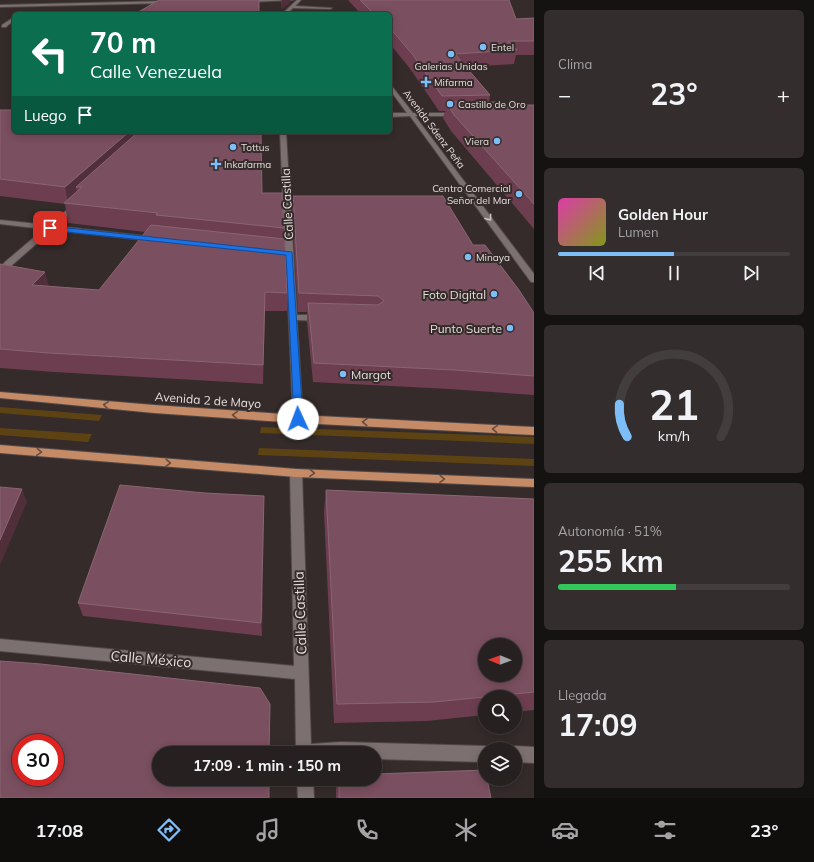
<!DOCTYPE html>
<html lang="es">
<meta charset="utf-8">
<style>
:root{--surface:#272020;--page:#332d2d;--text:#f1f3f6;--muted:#a4a3a5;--line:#433e3e;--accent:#7dbef9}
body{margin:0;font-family:Mulish,sans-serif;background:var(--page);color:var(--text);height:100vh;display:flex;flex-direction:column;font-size:15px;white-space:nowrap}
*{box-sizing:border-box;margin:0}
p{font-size:13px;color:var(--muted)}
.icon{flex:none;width:22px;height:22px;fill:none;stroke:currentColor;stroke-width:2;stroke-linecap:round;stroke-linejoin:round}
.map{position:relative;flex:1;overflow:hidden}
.drawer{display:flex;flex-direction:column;gap:10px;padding:10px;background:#151212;width:280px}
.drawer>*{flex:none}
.guide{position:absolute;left:12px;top:12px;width:380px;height:122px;border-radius:6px;box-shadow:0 2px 10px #0003,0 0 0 1px var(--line);background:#0b6e4f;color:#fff;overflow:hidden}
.needle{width:26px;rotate:271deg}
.controls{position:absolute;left:478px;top:638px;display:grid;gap:8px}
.controls a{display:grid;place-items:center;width:44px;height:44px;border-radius:50%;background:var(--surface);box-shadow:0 2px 10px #0003,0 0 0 1px var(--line);font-size:20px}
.speed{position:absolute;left:12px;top:734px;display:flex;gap:8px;font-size:20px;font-weight:700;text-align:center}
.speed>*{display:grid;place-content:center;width:52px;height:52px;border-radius:50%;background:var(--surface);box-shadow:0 2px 10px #0003,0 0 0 1px var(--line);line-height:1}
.speed .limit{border:6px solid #d22;background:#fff;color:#111}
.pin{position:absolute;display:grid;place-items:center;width:34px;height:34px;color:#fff;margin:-17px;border-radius:8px;box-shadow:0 2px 6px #0006}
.me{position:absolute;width:44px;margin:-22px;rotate:358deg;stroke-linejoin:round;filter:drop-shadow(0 0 3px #0008)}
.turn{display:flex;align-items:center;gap:14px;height:84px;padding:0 12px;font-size:18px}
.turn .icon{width:52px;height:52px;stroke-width:2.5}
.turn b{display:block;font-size:28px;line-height:34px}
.then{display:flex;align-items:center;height:38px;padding:0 12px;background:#0003;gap:8px;font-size:15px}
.big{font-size:30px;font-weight:700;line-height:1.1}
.drawer .tile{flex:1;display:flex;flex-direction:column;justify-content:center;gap:6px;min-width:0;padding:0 14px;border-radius:6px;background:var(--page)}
.drawer .dial{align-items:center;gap:0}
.dial svg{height:104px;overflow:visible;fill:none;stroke:var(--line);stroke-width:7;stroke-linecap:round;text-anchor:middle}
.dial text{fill:var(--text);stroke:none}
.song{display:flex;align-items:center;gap:12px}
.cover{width:48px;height:48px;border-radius:6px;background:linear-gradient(135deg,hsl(320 70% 55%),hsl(70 70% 35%))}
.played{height:4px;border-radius:2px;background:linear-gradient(90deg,var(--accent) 50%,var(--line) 50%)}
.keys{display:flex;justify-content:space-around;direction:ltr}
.heat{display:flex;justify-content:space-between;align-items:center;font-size:22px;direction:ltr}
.charge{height:6px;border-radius:3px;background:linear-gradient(90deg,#34c759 51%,var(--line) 0)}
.trip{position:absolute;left:152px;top:746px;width:230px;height:40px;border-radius:20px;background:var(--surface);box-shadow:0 2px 10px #0003,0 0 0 1px var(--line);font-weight:700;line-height:40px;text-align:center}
.tabs{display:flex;height:64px;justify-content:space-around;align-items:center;background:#100d0d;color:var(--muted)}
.tabs .icon{width:28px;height:28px}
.tabs .current{color:var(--accent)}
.tabs b{font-size:18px;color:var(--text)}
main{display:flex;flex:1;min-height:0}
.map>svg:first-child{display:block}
.green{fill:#5d4313}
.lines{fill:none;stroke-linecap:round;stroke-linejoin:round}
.minor-casing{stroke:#504847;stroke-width:2}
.major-casing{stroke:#504847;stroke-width:2}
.minor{fill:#7c7170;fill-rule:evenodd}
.major{fill:#c58a66;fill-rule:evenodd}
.wall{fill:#6d3e50}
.shaded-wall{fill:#512f3a}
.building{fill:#7a4f5f;stroke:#8a6572;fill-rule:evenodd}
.oneway{stroke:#cac2c1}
.oneway2{stroke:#674c3f}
.route{fill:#1a73e8;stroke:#114b97}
.poi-dot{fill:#7dbef9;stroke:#342b2a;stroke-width:1.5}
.labels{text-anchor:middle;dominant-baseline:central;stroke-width:4;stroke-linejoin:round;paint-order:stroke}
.far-poi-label{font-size:10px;fill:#e4dddc;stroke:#342b2a;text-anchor:start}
.far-street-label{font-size:10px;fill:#e4dddc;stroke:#342b2a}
.street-label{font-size:12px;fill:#e4dddc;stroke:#342b2a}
.poi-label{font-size:12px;fill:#e4dddc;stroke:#342b2a;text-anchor:end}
.near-street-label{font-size:14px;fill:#e4dddc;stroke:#342b2a}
</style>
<main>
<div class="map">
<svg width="534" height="798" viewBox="0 0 534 798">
<rect width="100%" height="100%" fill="#342b2a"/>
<g class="green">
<path d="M0,407L102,415L99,421L0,413Z"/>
<path d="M261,427L534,437V444L260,433Z"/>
<path d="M0,428L92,434L88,442L0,435Z"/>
<path d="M259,448L534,459V466L258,455Z"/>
</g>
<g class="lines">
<g class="minor-casing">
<g id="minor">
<path d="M245,0H293L246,2L244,1Z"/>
<path d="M297,0H301L295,6L332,8L330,9L293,8L286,14H282Z"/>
<path d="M169,1L168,3L0,7V5Z"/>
<path d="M14,17V20L6,27H2V25Z"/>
<path d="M390,84L413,113H460L461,114L458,116H415L534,274V282H531L410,116L390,117V113H407L390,90Z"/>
<path d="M280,132H286L297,315H320L324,318L320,321L297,320L303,419L302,422H294L293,419L286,255L272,253L268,251L272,249L285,250Z"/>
<path d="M76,203L78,204V206L56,226L153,237L157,239L153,241L52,230L11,266L3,275H0V268L5,262L44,229L0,224V220L48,225Z"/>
<path d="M296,469L300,470L302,473L311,744L341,742L485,746L491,749H485V762L375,759V753H296L295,679L0,651V639L294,666L290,473L292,470Z"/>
<path d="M515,746L534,747V763L515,762V749H509Z"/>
<path d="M297,779H313L314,798H298Z"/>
</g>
</g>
<g class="major-casing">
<g id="major">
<path d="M0,392L154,405L298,415L534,427V435L298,423L154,413L0,398Z"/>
<path d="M0,445L296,469L534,479V487L296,477L0,453Z"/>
</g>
</g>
<use href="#minor" class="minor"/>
<use href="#major" class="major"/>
</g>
<g class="wall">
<path d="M281,0H290V2L282,9Z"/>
<path d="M348,0H509L516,19L534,18V55H516L514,64L466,67L490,95L489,102L499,105H534V229L451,131L443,118L445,111H439L411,70L390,44V14H361Z"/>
<path d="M0,110L262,193L284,228V239L287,293V311H265L263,384L54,372L0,368V264L49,286L99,290L145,232L68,223L65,204L0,196Z"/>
<path d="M293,196L473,245L534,313V395L449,389L313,382L307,322V312H298L292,213Z"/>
<path d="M326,490L534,499V710L515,712V697H485V715L427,721L334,723L324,512Z"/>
<path d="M205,493L264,496L262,636L83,616L78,603Z"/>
<path d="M338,779H375L491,798H336V789Z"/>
</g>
<g class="shaded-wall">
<path d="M282,0H290V2L282,9Z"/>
<path d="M129,132H149L82,187H76L78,196L68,203L65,187Z"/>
<path d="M45,272L50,290L32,285Z"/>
<path d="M265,292V311L263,384V365Z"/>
<path d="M22,489L27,502L0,565V540Z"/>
<path d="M264,496V510L262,636L261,623Z"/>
</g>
<g class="building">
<path d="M159,0H259V14H135Z"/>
<path d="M360,0H509L516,19L534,18V41H508L517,50L455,54L490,95L442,96L413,55L390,28V14H378L377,13H373Z"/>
<path d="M446,102H496L499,105H534V204L454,115Z"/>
<path d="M0,110H14V132H129L65,187L0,179Z"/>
<path d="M138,132H261L262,193H282L284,228L156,215L158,213L64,203L82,187H76Z"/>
<path d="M293,196H443L473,245H485L519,290L534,313V376L454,370L314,363L308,303L378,305L384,301L378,296L299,293Z"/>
<path d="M151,225L285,239L287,293L265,292L263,365L49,353L0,349V264L45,272L32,285L99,290Z"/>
<path d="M120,485L205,493L264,496L261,623L78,603Z"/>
<path d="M0,487L22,489L0,540Z"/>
<path d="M326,490L534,499V692L434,702L337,704ZM485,645H515V675H485Z"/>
<path d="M0,661L41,664L260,688L270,704L269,753H159V779H269V798H0ZM21,743H55V777H21Z"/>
<path d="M485,770V779H487L491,798H339V779H375V774Z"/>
</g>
<defs><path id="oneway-chevron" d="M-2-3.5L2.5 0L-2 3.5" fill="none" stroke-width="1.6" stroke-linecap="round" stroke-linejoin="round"/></defs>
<use class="oneway" href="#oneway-chevron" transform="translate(489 218) rotate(53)"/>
<g class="oneway2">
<use href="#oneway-chevron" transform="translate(106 405) rotate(-175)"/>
<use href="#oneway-chevron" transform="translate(235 415) rotate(-176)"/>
<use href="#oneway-chevron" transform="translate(365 422) rotate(-177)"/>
<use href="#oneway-chevron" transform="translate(495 429) rotate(-177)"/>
<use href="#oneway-chevron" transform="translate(39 452) rotate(4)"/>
<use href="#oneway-chevron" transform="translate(168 463) rotate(4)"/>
<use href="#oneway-chevron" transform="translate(312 473) rotate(2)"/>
<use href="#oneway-chevron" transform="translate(442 479) rotate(2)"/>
</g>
<path class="route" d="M50,226L292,252L303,419L302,421L298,422L294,419L286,255L47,230L46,228Z"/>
<g class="poi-dot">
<circle cx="483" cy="47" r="4"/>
<circle cx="451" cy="54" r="4"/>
<path d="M424 76h4v4h4v4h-4v4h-4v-4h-4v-4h4z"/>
<circle cx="450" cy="104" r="4"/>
<circle cx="497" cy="141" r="4"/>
<circle cx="233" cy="147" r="4"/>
<path d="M214 158h4v4h4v4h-4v4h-4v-4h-4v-4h4z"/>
<circle cx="519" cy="194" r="4"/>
<circle cx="468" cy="257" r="4"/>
<circle cx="494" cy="294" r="4"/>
<circle cx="510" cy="328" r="4"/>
<circle cx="343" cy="374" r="4"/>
</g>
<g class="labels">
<g class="far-poi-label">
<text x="491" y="47">Entel</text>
<text x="451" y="66" text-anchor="middle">Galerias Unidas</text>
<text x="434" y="82">Mifarma</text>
<text x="458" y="104">Castillo de Oro</text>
<text x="489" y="141" text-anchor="end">Viera</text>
<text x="241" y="147">Tottus</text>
<text x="224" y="164">Inkafarma</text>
<text x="511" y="188" text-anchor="end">Centro Comercial<tspan x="511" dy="12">Señor del Mar</tspan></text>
<text x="476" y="257">Minaya</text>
</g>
<g class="far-street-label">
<text transform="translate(434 129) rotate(53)">Avenida Sáenz Peña</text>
</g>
<g class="street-label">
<text transform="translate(287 204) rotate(-93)">Calle Castilla</text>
<text transform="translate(208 400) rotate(4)">Avenida 2 de Mayo</text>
</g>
<g class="poi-label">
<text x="486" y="294">Foto Digital</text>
<text x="502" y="328">Punto Suerte</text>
<text x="351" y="374" text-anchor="start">Margot</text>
</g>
<g class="near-street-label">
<text transform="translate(300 613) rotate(-92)">Calle Castilla</text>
<text transform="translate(151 659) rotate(5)">Calle México</text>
</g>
</g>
</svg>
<div class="controls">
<a><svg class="needle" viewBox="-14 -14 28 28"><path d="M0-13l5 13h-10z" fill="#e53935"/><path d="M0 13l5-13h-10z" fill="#a4a3a5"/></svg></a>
<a><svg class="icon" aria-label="search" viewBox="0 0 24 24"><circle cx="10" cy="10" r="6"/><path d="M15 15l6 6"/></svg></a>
<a><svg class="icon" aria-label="layers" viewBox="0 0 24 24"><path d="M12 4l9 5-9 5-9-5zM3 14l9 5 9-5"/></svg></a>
</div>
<div class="speed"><div class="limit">30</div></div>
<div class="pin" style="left:50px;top:228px;background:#d93025"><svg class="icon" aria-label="arrive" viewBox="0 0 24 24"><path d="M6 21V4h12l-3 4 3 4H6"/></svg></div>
<svg class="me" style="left:298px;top:419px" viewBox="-20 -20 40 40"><circle r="19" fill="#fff"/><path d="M0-13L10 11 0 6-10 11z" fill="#1a73e8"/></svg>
<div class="trip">17:09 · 1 min · 150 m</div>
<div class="guide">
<div class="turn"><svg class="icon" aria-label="left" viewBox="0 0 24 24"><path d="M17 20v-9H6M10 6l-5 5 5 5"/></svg><div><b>70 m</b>Calle Venezuela</div></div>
<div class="then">Luego<svg class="icon" aria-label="arrive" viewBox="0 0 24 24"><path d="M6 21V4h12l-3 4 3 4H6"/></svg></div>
</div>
</div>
<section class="drawer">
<div class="tile"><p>Clima</p>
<div class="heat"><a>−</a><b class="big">23°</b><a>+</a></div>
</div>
<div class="tile">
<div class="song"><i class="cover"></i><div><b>Golden Hour</b><p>Lumen</p></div></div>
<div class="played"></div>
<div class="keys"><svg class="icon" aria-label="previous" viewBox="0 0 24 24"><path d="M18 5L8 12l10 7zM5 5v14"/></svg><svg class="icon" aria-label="pause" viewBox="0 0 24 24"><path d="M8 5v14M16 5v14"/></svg><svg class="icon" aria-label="next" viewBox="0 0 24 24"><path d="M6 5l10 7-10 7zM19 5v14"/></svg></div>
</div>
<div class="tile dial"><svg viewBox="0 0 100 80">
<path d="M14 69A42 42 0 1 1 86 69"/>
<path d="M14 69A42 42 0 0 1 8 44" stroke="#7dbef9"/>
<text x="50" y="56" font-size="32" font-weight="700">21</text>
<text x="50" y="72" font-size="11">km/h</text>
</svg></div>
<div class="tile"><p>Autonomía · 51%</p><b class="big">255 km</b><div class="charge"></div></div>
<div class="tile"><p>Llegada</p><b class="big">17:09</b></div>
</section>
</main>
<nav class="tabs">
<b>17:08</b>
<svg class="icon current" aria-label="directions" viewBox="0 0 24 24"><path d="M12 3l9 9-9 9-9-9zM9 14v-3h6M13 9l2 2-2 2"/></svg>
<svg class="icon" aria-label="music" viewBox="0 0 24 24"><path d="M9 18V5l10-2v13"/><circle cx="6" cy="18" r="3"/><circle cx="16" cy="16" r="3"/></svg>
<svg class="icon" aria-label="phone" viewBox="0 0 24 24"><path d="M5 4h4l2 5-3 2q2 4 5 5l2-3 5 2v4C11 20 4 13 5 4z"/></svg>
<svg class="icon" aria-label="climate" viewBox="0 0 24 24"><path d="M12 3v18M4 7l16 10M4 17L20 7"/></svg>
<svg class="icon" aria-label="car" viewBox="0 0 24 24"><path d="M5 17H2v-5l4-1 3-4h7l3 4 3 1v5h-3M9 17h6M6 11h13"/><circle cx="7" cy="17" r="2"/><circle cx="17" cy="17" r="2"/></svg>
<svg class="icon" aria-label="filters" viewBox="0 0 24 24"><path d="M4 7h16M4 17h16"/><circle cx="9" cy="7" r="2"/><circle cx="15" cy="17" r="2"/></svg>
<b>23°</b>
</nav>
